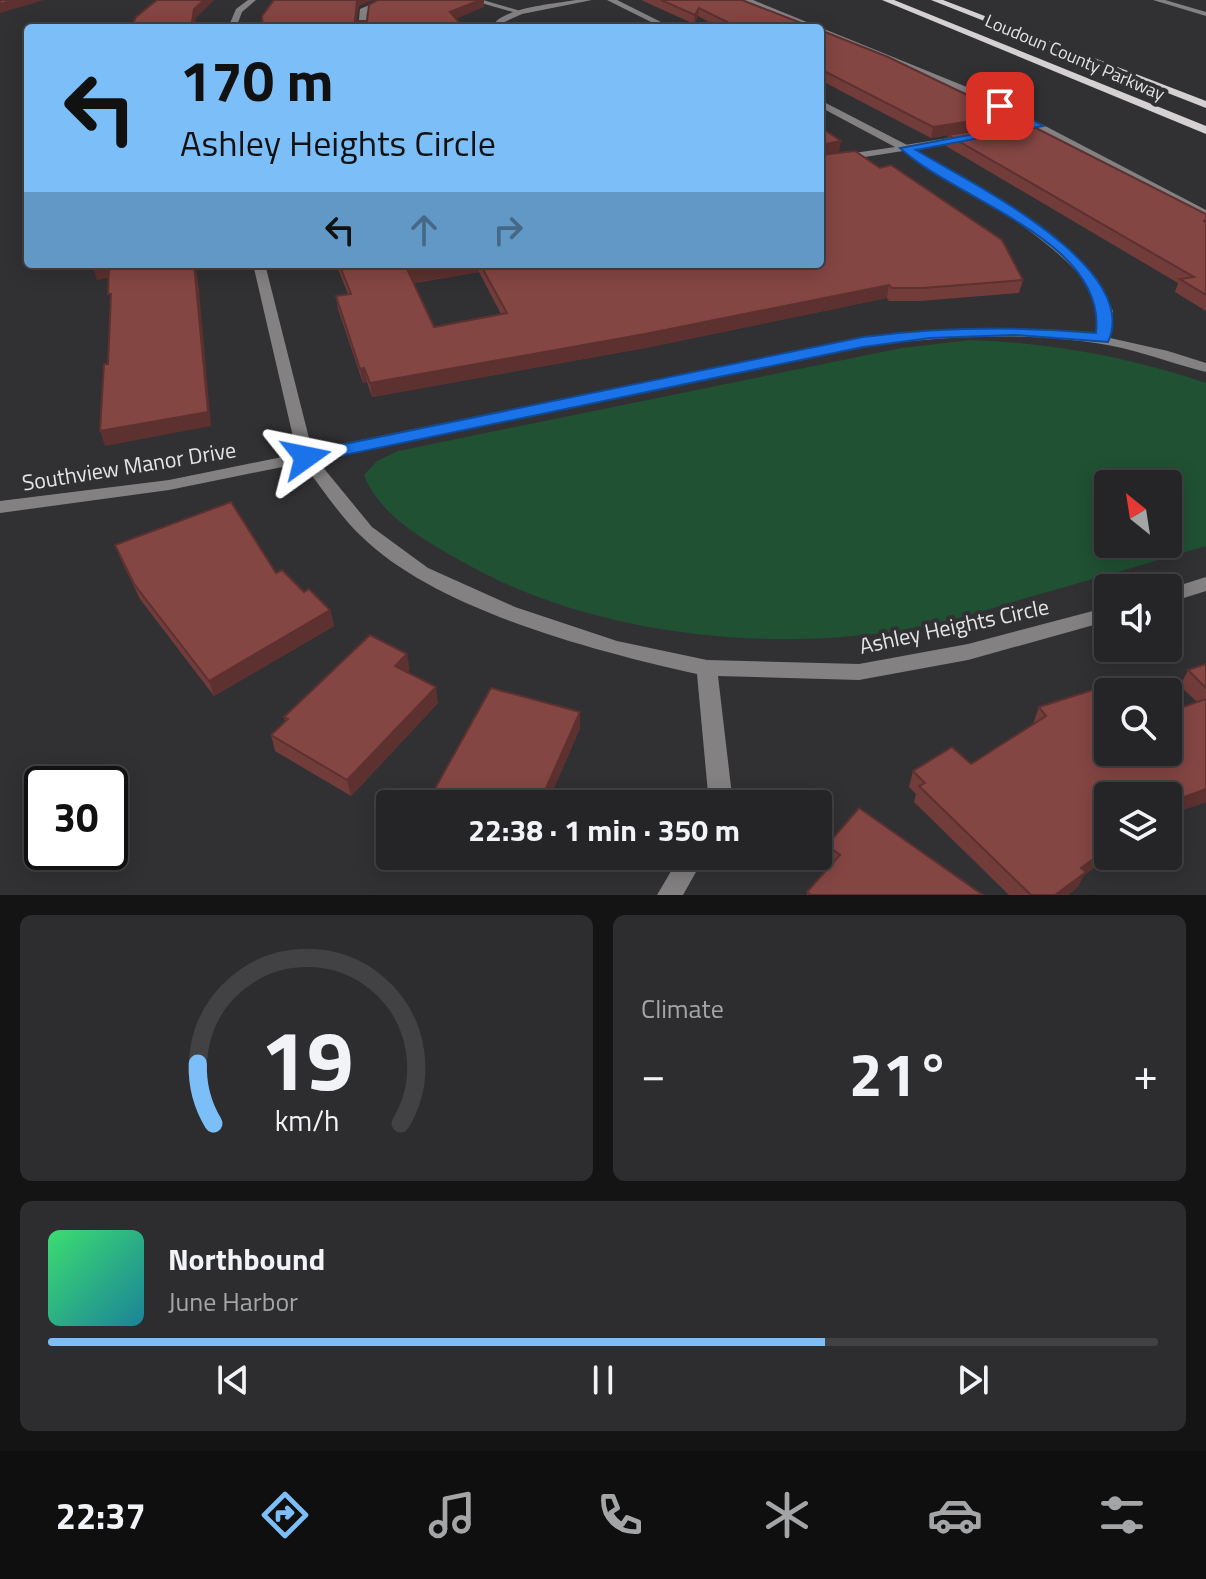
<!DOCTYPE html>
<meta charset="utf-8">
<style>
:root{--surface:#252527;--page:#2d2d2f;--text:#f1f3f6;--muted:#a3a5a7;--line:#424244;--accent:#7bbef8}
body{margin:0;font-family:"Titillium Web",sans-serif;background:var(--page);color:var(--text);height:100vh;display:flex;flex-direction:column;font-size:30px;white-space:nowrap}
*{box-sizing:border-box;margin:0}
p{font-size:26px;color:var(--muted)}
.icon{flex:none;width:44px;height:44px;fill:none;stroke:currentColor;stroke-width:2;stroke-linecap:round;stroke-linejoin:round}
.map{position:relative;height:895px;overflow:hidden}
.details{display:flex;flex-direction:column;gap:20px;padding:20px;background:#141415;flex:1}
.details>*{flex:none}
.guide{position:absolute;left:24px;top:24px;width:800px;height:244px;border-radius:8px;box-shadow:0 4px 20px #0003,0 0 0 2px var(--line);background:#7bbef8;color:#111;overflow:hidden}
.needle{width:52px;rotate:330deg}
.buttons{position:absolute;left:1094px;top:470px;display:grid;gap:16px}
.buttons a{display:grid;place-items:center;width:88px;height:88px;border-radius:8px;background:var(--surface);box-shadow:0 4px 20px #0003,0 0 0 2px var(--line);font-size:40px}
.speed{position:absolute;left:24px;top:766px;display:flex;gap:16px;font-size:40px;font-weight:700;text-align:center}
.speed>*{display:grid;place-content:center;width:104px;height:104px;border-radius:50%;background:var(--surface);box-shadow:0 4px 20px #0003,0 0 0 2px var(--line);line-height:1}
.speed .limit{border:4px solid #111;border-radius:12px;background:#fff;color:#111}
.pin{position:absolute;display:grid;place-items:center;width:68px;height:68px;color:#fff;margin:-34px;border-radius:16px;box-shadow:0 4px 12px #0006}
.me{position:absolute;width:88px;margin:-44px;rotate:78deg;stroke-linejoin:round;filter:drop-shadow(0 0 6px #0008)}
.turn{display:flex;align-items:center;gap:28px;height:168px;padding:0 24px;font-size:36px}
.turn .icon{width:104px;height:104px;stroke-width:2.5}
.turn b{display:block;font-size:56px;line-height:68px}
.lanes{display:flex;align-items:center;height:76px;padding:0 24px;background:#0003;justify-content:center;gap:40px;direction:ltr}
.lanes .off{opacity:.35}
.big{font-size:60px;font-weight:700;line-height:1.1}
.details .card{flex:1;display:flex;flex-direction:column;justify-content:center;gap:12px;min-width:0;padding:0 28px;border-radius:12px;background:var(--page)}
.details .dial{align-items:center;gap:0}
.dial svg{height:208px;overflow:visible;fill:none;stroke:var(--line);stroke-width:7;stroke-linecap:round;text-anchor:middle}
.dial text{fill:var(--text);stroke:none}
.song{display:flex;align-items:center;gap:24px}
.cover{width:96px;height:96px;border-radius:12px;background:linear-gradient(135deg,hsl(140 70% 55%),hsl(190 70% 35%))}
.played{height:8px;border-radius:4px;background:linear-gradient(90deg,var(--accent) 70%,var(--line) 70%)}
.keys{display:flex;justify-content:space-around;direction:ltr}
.heat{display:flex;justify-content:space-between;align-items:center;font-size:44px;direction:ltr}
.details .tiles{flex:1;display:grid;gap:20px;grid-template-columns:1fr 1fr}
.card:last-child{grid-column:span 2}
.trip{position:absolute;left:376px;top:790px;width:456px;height:80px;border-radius:8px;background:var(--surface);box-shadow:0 4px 20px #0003,0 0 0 2px var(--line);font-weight:700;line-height:80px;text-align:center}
.menu{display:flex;height:128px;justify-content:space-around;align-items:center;background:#0f0f10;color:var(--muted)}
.menu .icon{width:56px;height:56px}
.menu .current{color:var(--accent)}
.menu b{font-size:36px;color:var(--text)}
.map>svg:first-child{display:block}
.green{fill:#205133;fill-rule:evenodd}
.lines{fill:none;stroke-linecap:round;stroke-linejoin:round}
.service{fill:#838182;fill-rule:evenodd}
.minor{fill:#838182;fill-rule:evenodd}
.primary{fill:#d5d1d2;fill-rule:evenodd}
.wall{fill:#723c3a;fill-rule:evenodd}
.shaded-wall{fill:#5c312f}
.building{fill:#844643;stroke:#5c312f;stroke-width:2}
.route{fill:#1a73e8;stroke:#114b97;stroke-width:2}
.labels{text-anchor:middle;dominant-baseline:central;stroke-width:8;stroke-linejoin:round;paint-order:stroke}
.far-street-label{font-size:18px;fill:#e4e4e6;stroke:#313134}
.street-label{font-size:22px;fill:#e4e4e6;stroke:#313134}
</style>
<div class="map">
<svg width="1206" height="895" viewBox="0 0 1206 895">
<rect width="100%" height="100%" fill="#313134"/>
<path class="green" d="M971,340C1053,343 1128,357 1206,383V546C1146,564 1086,581 1026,598C980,612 932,627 884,633C750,650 592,632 472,567C433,545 381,519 364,475L377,461L398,451L902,348ZM1108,484H1168V544H1108Z"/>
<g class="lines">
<g class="service">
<path d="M381,0H391L367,12L366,28H358L360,9Z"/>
<path d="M471,0H483L524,12L520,14Z"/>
<path d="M743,0H753L984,94L1206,210V218L978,98L820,33V28H808Z"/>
<path d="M967,135L972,138L970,140L905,151L900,148L905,145Z"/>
</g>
<g class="minor">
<path d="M248,0H256L242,12L236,28H228L236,9Z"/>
<path d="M576,0H592L522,14L500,24L499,28H491C501,7 555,4 576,0Z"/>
<path d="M607,0H617L673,28H663Z"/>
<path d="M1153,0H1165L1206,12V16Z"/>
<path d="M820,100L909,146L1053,235L1094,275L1113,311L1110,338L1168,351L1206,363V372C1178,365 1151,355 1122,348C1037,330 949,336 863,346L317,460L372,527L428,568L515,607L617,641L707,660L859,664L968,644L1108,607V621L968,660L859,680L718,676L733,804H709L697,674C595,651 435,610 360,535C338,514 321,486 302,463L169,490L0,513V501L169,480L297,454L253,264H265L312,450C435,425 559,400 682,375C819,347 956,313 1096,336C1097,329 1100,318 1099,311C1091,255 951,181 903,151L820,164V158L895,147L820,107Z"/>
<path d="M1206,577V591L1168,603V589Z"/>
<path d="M680,856H705L683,895H657Z"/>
</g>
<g class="primary">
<path d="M882,0H894L1206,126V134Z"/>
<path d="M931,0H943L1206,101V108Z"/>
</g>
</g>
<g class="wall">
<path d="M641,0H742L814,28H720L698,16L694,24Z"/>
<path d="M820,30L1007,125L931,138L820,80Z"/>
<path d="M948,135L1206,214V311L1175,292L1178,283L946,146Z"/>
<path d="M841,141L839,152L1023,280L1019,293L920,301H889L887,298L645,348L372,397L367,382L363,383L338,309L336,296L348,294L336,264H820ZM479,272L501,314L434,327L414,283Z"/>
<path d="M115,545L276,573L330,610L334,626L214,696L140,599L121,560Z"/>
<path d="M1206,664V802L1168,815V796H1108L1109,856L1083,876L1078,887L1068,895H1009L914,802L916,794L909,787L913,771L971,764L1033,724L1039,707L1108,752L1197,702L1180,686L1188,670Z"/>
<path d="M410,670L407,672L438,703L351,796L275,751L271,735L285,722L284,717Z"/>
<path d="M580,712V728L547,804H433L432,794Z"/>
<path d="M827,845L983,895H807V892L830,866L823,861Z"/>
</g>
<g class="shaded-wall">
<path d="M13,0H44L0,13V4Z"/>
<path d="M204,0H214L196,18L194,28H191L194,9Z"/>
<path d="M357,0H374L359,6L356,28L355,21Z"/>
<path d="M480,0H484V7L451,21L450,12Z"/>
<path d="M699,8L698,16L694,24L695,15Z"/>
<path d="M1009,115L1007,125L931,138L933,127Z"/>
<path d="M841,141L839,152L820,156V145Z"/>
<path d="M194,264H195L196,268L199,289L211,426L105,446L100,431Z"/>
<path d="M451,264H478L479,272L410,283L408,271Z"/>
<path d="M109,265L112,277L97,280L93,267Z"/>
<path d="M889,285L887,298L645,348L372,397L370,383Z"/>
<path d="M364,368L367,382L363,383L360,369Z"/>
<path d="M330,610L334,626L214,696L209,681Z"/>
<path d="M407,654L410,670L398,681L395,666Z"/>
<path d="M436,687L438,703L351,796L347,780Z"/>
<path d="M580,712V728L547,804H539Z"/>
<path d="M1206,789V802L1168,815V803Z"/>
<path d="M1108,824V837L1099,827Z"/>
<path d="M1108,848V857L1083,876L1078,887L1068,895H1055L1081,868Z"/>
</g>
<g class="building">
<path d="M0,0H13L0,4Z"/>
<path d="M157,0H204L194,9L191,28H131L136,17Z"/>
<path d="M274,0H357L355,21H367L369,5L378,0H480L450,12L464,28H263L262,16Z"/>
<path d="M661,0H742L814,28H739L699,8L695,15Z"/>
<path d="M820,30L888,57L1009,115L933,127L820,69Z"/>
<path d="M1026,123L1206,214V220L1204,221L1206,222V295L1180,279L1194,277L948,135Z"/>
<path d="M820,127L841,141L820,145Z"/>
<path d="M855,151L880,168L891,165L1002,240L1023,280L923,288H892L889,285L645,334L370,383L364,368L360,369L336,296L351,294L339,264H451L408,271L434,327L507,313L480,264H820V155Z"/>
<path d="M93,264H194L208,412L100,431L104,364H108L111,294H108L109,265L93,267Z"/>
<path d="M231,502L276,573L282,570L304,592L309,589L330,610L209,681L134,584L115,545Z"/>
<path d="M370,635L407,654L395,666L436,687L347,780L271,735L288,719L284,717Z"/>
<path d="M1206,664V688L1188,670Z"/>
<path d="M1118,682L1128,692H1108V752H1168V712L1206,699V789L1168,803V796H1108V824L1099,827L1108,835V848L1081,868L1086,872L1055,895H1031L919,786L925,783L913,771L952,747L971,764L1046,716L1039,707Z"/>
<path d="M491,688L580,712L539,804H464L432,794Z"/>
<path d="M859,808L983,895H811L807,892L840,855L827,845Z"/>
</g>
<path class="route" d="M996,103H1004L1043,126L916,150C967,181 1143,266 1108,342L1015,335L930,338L863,347L306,463L297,457L306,452L863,337C942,327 1017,326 1096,333C1107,240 955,200 900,148L1027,124L996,108Z"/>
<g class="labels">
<g class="far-street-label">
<text transform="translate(1075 57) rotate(23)">Loudoun County Parkway</text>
</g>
<g class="street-label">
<text transform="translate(129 466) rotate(-9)">Southview Manor Drive</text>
<text transform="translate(954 626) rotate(-12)">Ashley Heights Circle</text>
</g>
</g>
</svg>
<div class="buttons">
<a><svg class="needle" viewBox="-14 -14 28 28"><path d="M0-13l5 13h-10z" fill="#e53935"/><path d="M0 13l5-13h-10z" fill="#a3a5a7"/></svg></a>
<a><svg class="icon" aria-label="sound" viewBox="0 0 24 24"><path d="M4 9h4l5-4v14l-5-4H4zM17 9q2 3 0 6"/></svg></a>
<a><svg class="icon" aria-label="search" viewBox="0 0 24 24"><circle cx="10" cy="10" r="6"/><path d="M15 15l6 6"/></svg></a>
<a><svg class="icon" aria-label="layers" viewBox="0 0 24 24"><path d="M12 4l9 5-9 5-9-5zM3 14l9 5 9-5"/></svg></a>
</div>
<div class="speed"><div class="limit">30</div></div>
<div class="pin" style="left:1000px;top:106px;background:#d93025"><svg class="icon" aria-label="arrive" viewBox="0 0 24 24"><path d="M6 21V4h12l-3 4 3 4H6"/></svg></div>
<svg class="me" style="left:306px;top:457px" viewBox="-20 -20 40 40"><path d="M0-17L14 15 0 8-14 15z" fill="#1a73e8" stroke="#fff" stroke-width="4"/></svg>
<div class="trip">22:38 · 1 min · 350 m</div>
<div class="guide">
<div class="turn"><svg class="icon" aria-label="left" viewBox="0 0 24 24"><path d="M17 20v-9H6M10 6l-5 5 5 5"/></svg><div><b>170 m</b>Ashley Heights Circle</div></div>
<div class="lanes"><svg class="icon" aria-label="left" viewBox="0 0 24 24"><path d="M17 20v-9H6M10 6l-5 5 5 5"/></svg><svg class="icon off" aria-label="ahead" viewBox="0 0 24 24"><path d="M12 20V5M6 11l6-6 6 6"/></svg><svg class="icon off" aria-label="right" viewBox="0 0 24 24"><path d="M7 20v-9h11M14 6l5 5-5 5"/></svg></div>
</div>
</div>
<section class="details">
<div class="tiles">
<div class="card dial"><svg viewBox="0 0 100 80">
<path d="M14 69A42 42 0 1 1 86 69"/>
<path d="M14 69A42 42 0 0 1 8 46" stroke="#7bbef8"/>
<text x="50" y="56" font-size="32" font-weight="700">19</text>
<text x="50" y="72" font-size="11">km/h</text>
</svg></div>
<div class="card"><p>Climate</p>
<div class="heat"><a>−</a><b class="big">21°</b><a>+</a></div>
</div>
<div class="card">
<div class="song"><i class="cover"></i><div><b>Northbound</b><p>June Harbor</p></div></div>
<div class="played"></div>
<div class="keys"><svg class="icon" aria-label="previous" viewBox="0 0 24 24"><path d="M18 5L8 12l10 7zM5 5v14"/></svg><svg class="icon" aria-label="pause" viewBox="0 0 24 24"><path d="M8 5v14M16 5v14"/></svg><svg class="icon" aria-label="next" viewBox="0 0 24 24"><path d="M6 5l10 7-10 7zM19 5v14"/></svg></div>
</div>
</div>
</section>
<nav class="menu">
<b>22:37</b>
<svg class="icon current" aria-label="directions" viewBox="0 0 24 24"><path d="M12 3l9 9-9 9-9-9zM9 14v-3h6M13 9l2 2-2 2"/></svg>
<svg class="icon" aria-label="music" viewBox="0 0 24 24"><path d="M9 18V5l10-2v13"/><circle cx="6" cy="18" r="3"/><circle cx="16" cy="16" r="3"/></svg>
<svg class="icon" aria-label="phone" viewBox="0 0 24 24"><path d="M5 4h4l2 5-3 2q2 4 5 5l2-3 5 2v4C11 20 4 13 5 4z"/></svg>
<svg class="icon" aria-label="climate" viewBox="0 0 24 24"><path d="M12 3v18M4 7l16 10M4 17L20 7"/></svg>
<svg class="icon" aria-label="car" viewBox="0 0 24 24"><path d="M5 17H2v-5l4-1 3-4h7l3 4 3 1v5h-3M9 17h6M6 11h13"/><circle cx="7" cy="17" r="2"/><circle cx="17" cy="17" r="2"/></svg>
<svg class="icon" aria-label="filters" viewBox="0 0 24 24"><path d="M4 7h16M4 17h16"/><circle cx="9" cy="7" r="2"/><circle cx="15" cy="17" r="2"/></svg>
</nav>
